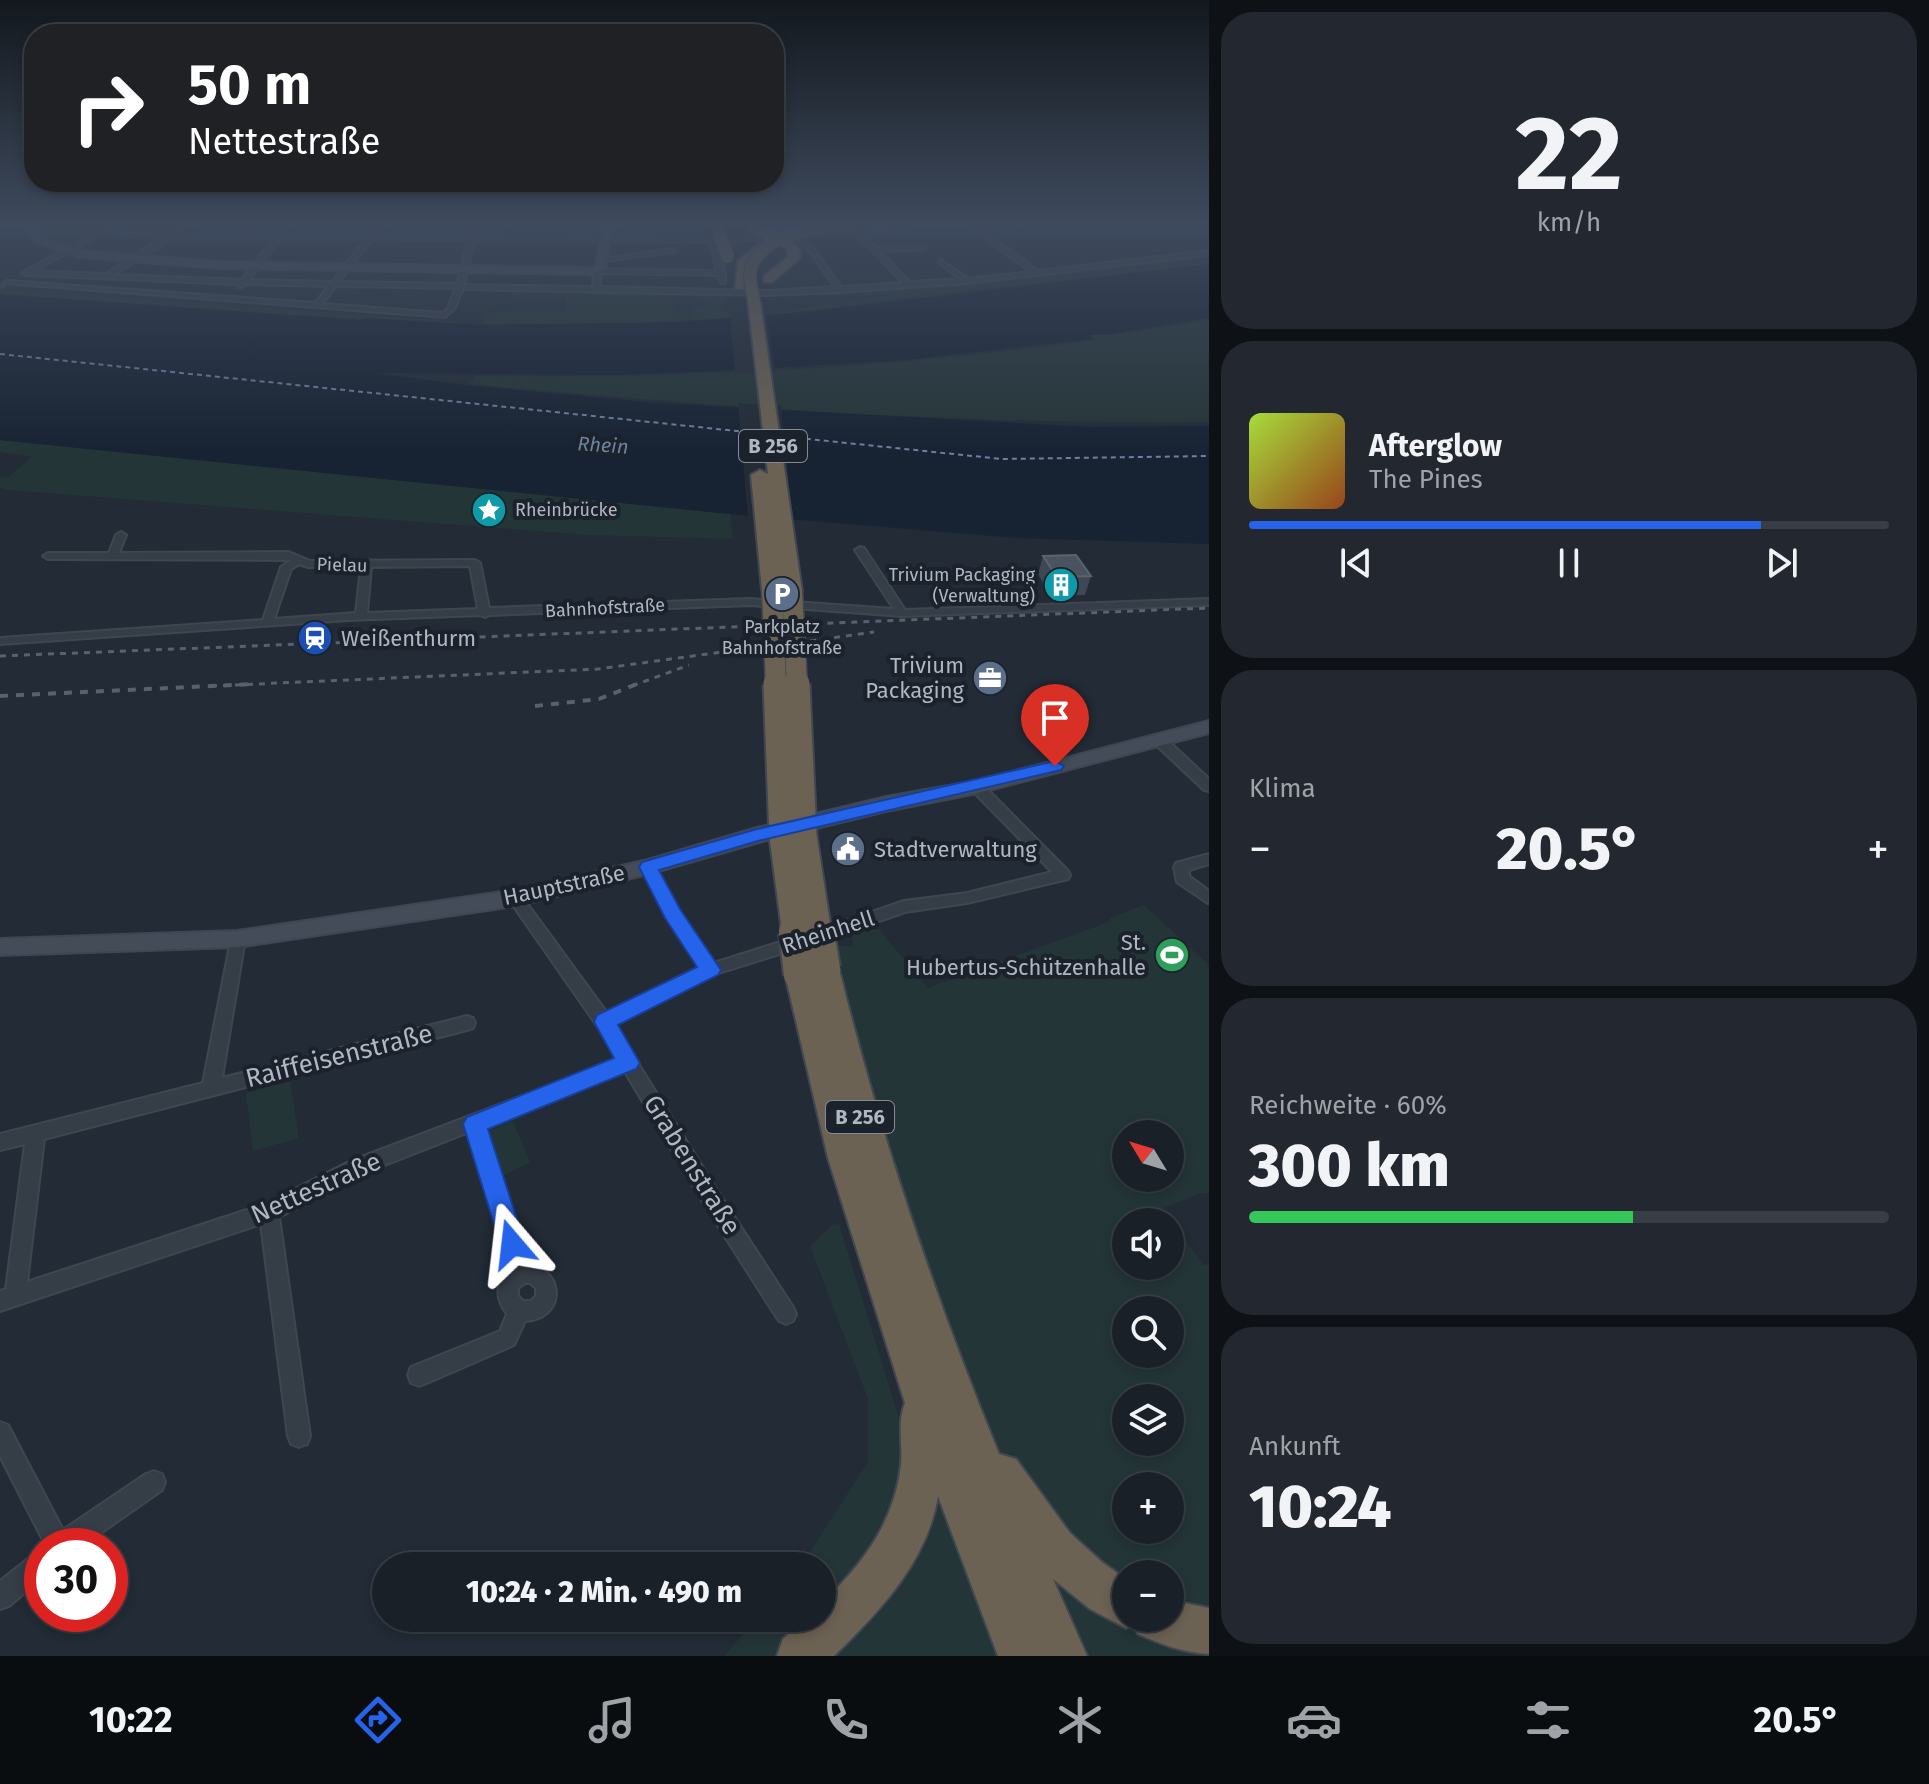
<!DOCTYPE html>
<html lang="de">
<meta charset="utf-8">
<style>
:root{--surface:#1a2028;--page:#232830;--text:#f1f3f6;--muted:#9fa3a8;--line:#383e45;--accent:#2563eb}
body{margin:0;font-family:"Fira Sans",sans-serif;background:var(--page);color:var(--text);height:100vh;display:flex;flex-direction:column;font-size:30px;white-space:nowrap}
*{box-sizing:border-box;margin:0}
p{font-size:26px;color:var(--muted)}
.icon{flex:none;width:44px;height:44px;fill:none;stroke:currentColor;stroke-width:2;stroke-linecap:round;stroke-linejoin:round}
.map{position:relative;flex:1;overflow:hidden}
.panel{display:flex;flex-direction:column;gap:12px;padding:12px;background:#0e1216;width:720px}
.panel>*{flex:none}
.guide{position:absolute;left:24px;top:24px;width:760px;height:168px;border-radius:32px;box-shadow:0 4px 12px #0003,0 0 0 2px var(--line);background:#202124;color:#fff;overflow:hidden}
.needle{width:52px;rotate:308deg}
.tools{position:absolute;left:1112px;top:1120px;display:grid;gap:16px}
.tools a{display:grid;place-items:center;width:72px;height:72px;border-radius:50%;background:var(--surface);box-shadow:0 4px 12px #0003,0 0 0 2px var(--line);font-size:40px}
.speed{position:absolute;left:24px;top:1528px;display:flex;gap:16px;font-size:40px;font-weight:700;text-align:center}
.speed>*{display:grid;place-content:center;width:104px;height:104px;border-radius:50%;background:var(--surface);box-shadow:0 4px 12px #0003,0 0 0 2px var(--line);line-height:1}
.speed .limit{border:12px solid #d22;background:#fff;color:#111}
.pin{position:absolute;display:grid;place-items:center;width:68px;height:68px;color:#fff;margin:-82px -34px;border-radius:50% 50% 50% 0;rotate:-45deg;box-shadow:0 0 8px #0007}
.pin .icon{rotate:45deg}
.me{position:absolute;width:88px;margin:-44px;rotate:343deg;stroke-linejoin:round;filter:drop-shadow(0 0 6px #0008)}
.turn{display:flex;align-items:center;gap:28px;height:168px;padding:0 32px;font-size:36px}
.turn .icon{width:104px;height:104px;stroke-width:2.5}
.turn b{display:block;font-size:56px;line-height:68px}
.big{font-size:60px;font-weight:800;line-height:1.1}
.panel .widget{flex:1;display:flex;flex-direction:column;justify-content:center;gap:12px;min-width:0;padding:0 28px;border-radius:32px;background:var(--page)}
.panel .dial{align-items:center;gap:0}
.dial b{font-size:104px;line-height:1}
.song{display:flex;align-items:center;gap:24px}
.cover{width:96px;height:96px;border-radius:12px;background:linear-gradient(135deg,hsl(80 70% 55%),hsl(20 70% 35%))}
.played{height:8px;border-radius:4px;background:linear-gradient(90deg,var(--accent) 80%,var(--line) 80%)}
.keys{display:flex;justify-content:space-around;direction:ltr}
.heat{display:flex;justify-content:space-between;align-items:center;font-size:44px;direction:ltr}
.charge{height:12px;border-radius:6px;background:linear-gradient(90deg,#34c759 60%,var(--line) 0)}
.trip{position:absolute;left:372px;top:1552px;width:464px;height:80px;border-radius:40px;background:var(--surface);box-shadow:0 4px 12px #0003,0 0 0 2px var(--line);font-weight:800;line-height:80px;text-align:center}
.dock{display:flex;height:128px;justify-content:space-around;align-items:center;background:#0a0d10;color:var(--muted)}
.dock .icon{width:56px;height:56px}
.dock .active{color:var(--accent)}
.dock b{font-size:36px;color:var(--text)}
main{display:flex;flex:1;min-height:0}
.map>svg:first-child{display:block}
.green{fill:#243537;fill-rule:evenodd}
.water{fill:#172232}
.pier{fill:#222b36}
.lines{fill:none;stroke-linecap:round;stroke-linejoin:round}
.ferry{stroke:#6c829f;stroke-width:2;stroke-dasharray:5 4;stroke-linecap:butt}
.street-tunnel{stroke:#37404b;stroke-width:7;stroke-dasharray:7 3;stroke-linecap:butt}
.street-casing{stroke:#3f4650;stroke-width:4}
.secondary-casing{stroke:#3f4650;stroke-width:4}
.highway-casing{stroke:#404751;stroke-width:4}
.street{fill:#353d46;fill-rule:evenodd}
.secondary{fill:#444c59;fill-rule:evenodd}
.highway{fill:#6c6253;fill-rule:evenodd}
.rail-far1{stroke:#58616d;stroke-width:3;stroke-dasharray:6 6;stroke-linecap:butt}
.rail{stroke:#58616d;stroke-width:4;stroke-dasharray:8 8;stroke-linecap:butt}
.highway-bridge-far3-casing{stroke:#404751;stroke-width:14;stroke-linecap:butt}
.highway-bridge-far2-casing{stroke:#404751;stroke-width:23;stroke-linecap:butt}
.highway-bridge-far1-casing{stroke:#404751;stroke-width:29;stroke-linecap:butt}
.highway-bridge-casing{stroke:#404751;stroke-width:36;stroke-linecap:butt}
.highway-bridge-far3{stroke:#6c6253;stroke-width:12}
.highway-bridge-far2{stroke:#6c6253;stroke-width:20}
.highway-bridge-far1{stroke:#6c6253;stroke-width:25}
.highway-bridge{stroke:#6c6253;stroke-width:32}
.wall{fill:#3e4754}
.shaded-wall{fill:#2d3743}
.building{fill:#4a5360;stroke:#5a6370;stroke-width:2}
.route{fill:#2563eb;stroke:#184099;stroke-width:2}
.labels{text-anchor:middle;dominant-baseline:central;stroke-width:8;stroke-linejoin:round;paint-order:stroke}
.far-poi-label{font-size:18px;fill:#b0b7c3;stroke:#1b222b;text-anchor:start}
.far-street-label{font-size:18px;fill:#b0b7c3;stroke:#1b222b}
.far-water-label{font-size:20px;font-style:italic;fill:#6c829f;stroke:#1b222b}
.shield{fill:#1b222b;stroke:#838a95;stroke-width:2}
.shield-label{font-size:20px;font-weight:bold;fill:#b0b7c3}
.poi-label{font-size:22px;fill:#b0b7c3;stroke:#1b222b;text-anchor:start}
.street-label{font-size:22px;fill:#b0b7c3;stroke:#1b222b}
.near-street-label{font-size:26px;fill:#b0b7c3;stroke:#1b222b}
</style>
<main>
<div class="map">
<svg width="1209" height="1656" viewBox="0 0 1209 1656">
<rect width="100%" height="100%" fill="#222b36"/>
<g class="green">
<path d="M1209,253V258L1196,260L1209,259V264C1102,278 993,287 886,300C850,305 805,312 766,315V313L892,295L831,296L839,292Z"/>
<path d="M0,289L461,322L460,325L218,311L0,294Z"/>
<path d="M516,289L671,294L678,314L679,310H686L690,317L687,319L694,317L689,309L708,305V301H703L701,295H725L724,310L718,311H729L730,318L616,325L483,324L489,312L566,311V297H512Z"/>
<path d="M1209,320V422C962,425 714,407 469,384L475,376C682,379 890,368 1095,340L1090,335H1112Z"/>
<path d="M0,440L730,514L733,539L589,535L8,490L0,488V478L8,477L32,457L0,452Z"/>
<path d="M1144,905L1209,965V1194L1201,1193L1164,1208L1203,1265L1209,1264V1618L1170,1609V1574H1126V1590L1025,1498L995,1443L884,1147L852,1040L834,946H853L850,918L866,914L928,988L1111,921L1109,918ZM1126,1134H1170V1178H1126ZM1126,1222H1170V1266H1126ZM1126,1310H1170V1354H1126ZM1126,1398H1170V1442H1126ZM1126,1486H1170V1530H1126Z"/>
<path d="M290,1081L299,1138L253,1151L246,1093Z"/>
<path d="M513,1121L530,1162L501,1177L487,1138L491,1130Z"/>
<path d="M839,1224L900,1421L904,1460L895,1509L880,1544L822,1607V1566H801L868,1462V1399L810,1246L832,1225Z"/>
<path d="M929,1470L1012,1656H820Z"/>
<path d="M1040,1549L1124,1619L1209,1643V1656H1079Z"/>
<path d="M757,1618H811L778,1656H724Z"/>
</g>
<path class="water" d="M1209,264V318L1110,334L1088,335L1093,339L905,360L735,370L616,375L376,373L465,385L655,403L1089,427L1209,426V544L1017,538L730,514L0,440V294L361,320L365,318L482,325L678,322L804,312Z"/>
<g class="pier">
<path d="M765,311L776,372L735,374L730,314Z"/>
<path d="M738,403L781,406L793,523L748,519Z"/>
</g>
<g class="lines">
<g class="ferry">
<path d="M0,354L765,434"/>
<path d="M779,436L1002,459L1209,456"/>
</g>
<path class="street-tunnel" d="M0,287L5,284"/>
<g class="street-casing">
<g id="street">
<path d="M116,222H123L107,232L168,234L187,222H194L176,234L276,235L286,222H292L282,235L368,236L379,222H385L375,236H468L472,222H478L474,236L734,238L945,222H972L1038,271L1209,251V255L967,283L840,292L768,295L463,289L454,309L445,317L4,283L7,281L315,303L329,286L246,284L241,288L238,286L239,284L25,275L22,273L92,235L47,233L45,230L98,231ZM966,224L1031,272L968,279L941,260L939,263L961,279L910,282L879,251L923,250L925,247H876L861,232ZM855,232L903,283L841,287L813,248L799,237ZM100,235L163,237L106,274L33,271ZM793,237L809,250L835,287L768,291L600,287V273L718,275L721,283H725V273L717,242ZM172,238L274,239L242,280L114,275ZM280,239H366L332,282L249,280ZM372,239L468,240L457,284L339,282ZM474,240L711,242L717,271L597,269L594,271L593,287L464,285ZM336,286L456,288L448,308L443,313L322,304Z"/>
<path d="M673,249L675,252L603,261L600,259Z"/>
<path d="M121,532L126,535L119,553L289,552L310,561L475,560L480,563L489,608L750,599L894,609L855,550L860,547L864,548L905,610L1209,599V605L902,616L750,605L490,615L485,617L480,615L349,620L0,644V638L263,620L281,567L291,560L48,559L43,556L48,553H109L116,535ZM299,564L308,567H361L356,613L274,619L291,569ZM470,566L478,609L367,613L371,567Z"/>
<path d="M1158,735L1163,736L1209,779V791L1204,790L1153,742L1152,739Z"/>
<path d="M977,783L982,784L1068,871L1070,875L1068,879L967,903L905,912L816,943L811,941L808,937L811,933L904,901L967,893L1052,872L972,790L970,787Z"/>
<path d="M1209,854V864L1189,870V876L1209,891L1208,903L1177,882L1174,867L1176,863Z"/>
<path d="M648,862L653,863L678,910L714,963L796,937L802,939L804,943L802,947L715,974L614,1025L720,1195L793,1307L796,1314L793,1321L786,1324L779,1321L706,1207L625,1072L485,1126L529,1263C567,1273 564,1319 525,1321L514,1345L427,1383L419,1386L411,1383L408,1375L411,1367L500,1331L507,1314C495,1298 495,1282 510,1268L469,1132L367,1172L279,1217L310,1436L307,1444L299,1447L291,1444L288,1436L261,1224L0,1311V1291L6,1289L25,1144L0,1150V1134L203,1083L232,935H242L245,939L222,1078L467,1016L473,1018L475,1023L473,1028L467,1030L44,1139L27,1282L265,1204L353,1160L618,1060L598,1027L508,898L510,894H520L607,1013L700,968L667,917L641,867ZM525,1283H530L536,1288V1296L531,1301H523L518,1296V1288Z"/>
<path d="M0,1422L8,1425L63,1530L146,1474L154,1471L162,1474L165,1482L162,1490L82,1546H46L0,1456Z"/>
<path d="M42,1550V1578L9,1606L0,1609V1581L34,1554Z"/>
</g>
</g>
<g class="secondary-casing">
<g id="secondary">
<path d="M24,222H32L42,238L80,251L219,262L592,268L596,267L603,231L613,222H622L611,232L605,269L592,274L219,268L79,257L36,242Z"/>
<path d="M1209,721V733L977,793L886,811L759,842L648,874L515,906L237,947L0,955V939L237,931L515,890L648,860L757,828L886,797L977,781Z"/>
</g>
</g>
<g class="highway-casing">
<g id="highway">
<path d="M711,222H721L724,238H716Z"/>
<path d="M730,222H746L756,227L751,230Z"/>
<path d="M787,239L799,248L800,258L772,282H764V276L788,257L787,249L781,242Z"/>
<path d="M760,242L770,244L750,262L743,289H735L738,261Z"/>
<path d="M754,297L760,301L802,591L792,597L785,595L782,590L772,596L762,590L751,475L760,470L768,474L748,301Z"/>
<path d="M824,958L834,961L839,969C880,1135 934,1295 999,1454L1016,1459L1070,1533L1103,1563L1126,1579V1618H1170V1600L1209,1608V1654C1184,1653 1161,1644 1138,1634L1134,1625L1126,1628L1090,1609L1053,1579L1087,1656H998L938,1496C927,1562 880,1611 834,1656H777L783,1639L806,1618H822V1603C863,1564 894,1523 901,1465C903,1445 897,1422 905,1403L828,1158L785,974L790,966L800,962L811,966L814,961Z"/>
</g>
</g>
<use href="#street" class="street"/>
<use href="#secondary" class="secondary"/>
<use href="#highway" class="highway"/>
<g class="rail-far1">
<path d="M739,651L874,632"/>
<path d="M0,656L1209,608"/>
<path d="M211,686L598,669L751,648"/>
<path d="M632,686L689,665"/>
</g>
<g class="rail">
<path d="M0,696L255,684"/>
<path d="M535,706L599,699L637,684"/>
</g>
<g class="highway-bridge-far3-casing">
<g id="highway-bridge-far3">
<path d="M751,227L787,242"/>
<path d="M720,236L728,257"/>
<path d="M754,301C752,289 747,274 753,263C768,232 821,227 851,222"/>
</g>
</g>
<g class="highway-bridge-far2-casing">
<g id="highway-bridge-far2">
<path d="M772,590L776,686"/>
<path d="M792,591L797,686"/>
</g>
</g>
<g class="highway-bridge-far1-casing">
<g id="highway-bridge-far1">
<path d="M776,684L782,836L795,934"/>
<path d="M797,684L804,836L819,934"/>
</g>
</g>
<g class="highway-bridge-casing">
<g id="highway-bridge">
<path d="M795,932L800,974"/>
<path d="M818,932L824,969"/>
</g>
</g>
<use href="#highway-bridge-far3" class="highway-bridge-far3"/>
<use href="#highway-bridge-far2" class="highway-bridge-far2"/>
<use href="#highway-bridge-far1" class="highway-bridge-far1"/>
<use href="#highway-bridge" class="highway-bridge"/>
</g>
<path class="wall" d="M1043,556L1091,576L1085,595L1051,596L1038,574Z"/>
<path class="shaded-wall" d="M0,222H21L1,231Z"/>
<path class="building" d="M1076,555L1091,576L1057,577L1043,556Z"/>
<linearGradient id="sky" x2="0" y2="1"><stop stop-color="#13181e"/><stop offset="0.49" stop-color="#3e4a5d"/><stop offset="1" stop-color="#3e4a5d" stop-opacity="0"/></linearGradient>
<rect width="1209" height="454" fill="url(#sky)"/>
<path class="route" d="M1055,761L1064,766L1061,770L758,841L659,870L680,909L721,970L718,975L618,1025L640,1063L636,1069L488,1129L525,1244L521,1253L512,1256L503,1253L463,1124L467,1117L614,1058L594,1022L597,1015L697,967L665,918L639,867L642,862L757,829Z"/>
<defs>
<g id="sight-disc" transform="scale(1.8)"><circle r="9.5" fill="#0f9aa8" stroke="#1b222b"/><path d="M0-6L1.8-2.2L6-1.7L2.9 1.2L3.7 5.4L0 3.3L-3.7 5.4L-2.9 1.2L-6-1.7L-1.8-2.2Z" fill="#fff"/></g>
<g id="building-disc" transform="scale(1.8)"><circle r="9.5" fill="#0f9aa8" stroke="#1b222b"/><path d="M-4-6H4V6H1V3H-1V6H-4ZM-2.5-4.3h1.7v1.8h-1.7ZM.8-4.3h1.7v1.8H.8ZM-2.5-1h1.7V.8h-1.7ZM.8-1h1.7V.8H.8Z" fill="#fff"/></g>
<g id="parking-disc" transform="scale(1.8)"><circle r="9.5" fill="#5c6f8a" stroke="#1b222b"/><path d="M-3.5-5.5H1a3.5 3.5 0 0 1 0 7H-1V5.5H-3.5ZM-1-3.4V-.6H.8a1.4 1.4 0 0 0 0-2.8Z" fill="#fff"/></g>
<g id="station-disc" transform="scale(1.8)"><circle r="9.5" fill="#1a4fb4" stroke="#1b222b"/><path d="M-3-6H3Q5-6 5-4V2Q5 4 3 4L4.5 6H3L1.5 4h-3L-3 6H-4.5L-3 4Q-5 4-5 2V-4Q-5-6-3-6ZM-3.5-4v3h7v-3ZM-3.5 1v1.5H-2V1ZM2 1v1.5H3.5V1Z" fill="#fff"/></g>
<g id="office-disc" transform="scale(1.8)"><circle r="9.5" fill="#5c6f8a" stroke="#1b222b"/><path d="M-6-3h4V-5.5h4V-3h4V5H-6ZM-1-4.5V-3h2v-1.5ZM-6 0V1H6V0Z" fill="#fff"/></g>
<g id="civic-disc" transform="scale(1.8)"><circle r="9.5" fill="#5c6f8a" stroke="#1b222b"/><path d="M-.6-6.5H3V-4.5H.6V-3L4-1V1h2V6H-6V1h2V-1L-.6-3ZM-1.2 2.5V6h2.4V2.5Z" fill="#fff"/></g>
<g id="stadium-disc" transform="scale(1.8)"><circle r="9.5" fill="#2e9e5b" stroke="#1b222b"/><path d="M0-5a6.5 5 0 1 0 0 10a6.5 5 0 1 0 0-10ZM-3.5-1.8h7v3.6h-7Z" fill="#fff"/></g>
</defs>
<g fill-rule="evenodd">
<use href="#sight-disc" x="489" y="510"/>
<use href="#building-disc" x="1061" y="585"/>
<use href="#parking-disc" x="782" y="594"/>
<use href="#station-disc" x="315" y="638"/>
<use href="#office-disc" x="990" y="678"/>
<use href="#civic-disc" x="848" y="849"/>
<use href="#stadium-disc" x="1172" y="955"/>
</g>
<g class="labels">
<g class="far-poi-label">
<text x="515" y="510">Rheinbrücke</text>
<text x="1035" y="575" text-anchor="end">Trivium Packaging<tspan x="1035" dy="21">(Verwaltung)</tspan></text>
<text x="782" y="627" text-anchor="middle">Parkplatz<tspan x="782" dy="21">Bahnhofstraße</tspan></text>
</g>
<g class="far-street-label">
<text transform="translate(342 565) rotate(2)">Pielau</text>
<text transform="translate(605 608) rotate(-3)">Bahnhofstraße</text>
</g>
<g class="far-water-label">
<text transform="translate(603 445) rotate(4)">Rhein</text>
</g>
<g class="shield">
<rect x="739" y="430" width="68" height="32" rx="6"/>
<rect x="826" y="1101" width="68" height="32" rx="6"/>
</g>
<g class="shield-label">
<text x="773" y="446">B 256</text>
<text x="860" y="1117">B 256</text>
</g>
<g class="poi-label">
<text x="341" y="638">Weißenthurm</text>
<text x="964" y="665" text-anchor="end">Trivium<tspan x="964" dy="25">Packaging</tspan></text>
<text x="874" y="849">Stadtverwaltung</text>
<text x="1146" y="942" text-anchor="end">St.<tspan x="1146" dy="25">Hubertus-Schützenhalle</tspan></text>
</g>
<g class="street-label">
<text transform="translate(564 885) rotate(-12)">Hauptstraße</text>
<text transform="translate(828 932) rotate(-18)">Rheinhell</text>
</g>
<g class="near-street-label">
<text transform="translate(339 1056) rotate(-14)">Raiffeisenstraße</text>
<text transform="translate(692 1165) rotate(58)">Grabenstraße</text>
<text transform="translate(316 1188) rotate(-24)">Nettestraße</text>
</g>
</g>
</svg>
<div class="tools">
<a><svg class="needle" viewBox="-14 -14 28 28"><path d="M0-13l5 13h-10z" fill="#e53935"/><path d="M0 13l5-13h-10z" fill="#9fa3a8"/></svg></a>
<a><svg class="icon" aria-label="sound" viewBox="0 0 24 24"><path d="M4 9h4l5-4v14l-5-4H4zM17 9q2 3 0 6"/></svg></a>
<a><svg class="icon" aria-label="search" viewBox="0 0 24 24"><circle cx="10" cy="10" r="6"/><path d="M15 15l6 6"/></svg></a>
<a><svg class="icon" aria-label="layers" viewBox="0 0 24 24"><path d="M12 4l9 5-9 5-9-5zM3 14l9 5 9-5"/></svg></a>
<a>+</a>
<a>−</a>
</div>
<div class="speed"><div class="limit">30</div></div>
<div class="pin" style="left:1055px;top:766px;background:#d93025"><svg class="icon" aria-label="arrive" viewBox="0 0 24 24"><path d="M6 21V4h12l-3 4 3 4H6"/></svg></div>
<svg class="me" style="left:512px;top:1244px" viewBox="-20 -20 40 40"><path d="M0-17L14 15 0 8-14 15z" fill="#2563eb" stroke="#fff" stroke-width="4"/></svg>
<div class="trip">10:24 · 2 Min. · 490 m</div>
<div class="guide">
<div class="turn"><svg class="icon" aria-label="right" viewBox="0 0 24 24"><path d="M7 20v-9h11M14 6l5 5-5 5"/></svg><div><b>50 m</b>Nettestraße</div></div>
</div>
</div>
<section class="panel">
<div class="widget dial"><b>22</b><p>km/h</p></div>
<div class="widget">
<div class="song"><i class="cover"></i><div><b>Afterglow</b><p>The Pines</p></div></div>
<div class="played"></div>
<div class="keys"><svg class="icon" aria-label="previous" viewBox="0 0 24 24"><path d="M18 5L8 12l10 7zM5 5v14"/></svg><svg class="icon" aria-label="pause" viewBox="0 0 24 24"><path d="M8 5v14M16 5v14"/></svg><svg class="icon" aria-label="next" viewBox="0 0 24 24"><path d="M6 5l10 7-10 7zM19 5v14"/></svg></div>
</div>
<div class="widget"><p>Klima</p>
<div class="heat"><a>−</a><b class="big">20.5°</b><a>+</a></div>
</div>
<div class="widget"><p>Reichweite · 60%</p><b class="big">300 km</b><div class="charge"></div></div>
<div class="widget"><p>Ankunft</p><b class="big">10:24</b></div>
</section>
</main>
<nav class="dock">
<b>10:22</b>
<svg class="icon active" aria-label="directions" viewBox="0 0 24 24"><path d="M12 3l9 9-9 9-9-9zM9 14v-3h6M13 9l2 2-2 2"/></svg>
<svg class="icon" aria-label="music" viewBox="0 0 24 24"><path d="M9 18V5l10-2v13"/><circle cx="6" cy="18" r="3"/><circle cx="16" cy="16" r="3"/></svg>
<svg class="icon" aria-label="phone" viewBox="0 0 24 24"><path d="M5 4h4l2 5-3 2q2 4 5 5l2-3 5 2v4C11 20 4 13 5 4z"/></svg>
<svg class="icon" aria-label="climate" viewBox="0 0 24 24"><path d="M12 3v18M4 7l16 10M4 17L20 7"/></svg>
<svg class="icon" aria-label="car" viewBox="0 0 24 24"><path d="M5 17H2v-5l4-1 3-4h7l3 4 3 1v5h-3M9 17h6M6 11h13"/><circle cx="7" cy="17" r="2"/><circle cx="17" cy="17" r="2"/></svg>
<svg class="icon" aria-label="filters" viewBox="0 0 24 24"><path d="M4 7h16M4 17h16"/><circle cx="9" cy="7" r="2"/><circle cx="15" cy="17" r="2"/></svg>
<b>20.5°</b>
</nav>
